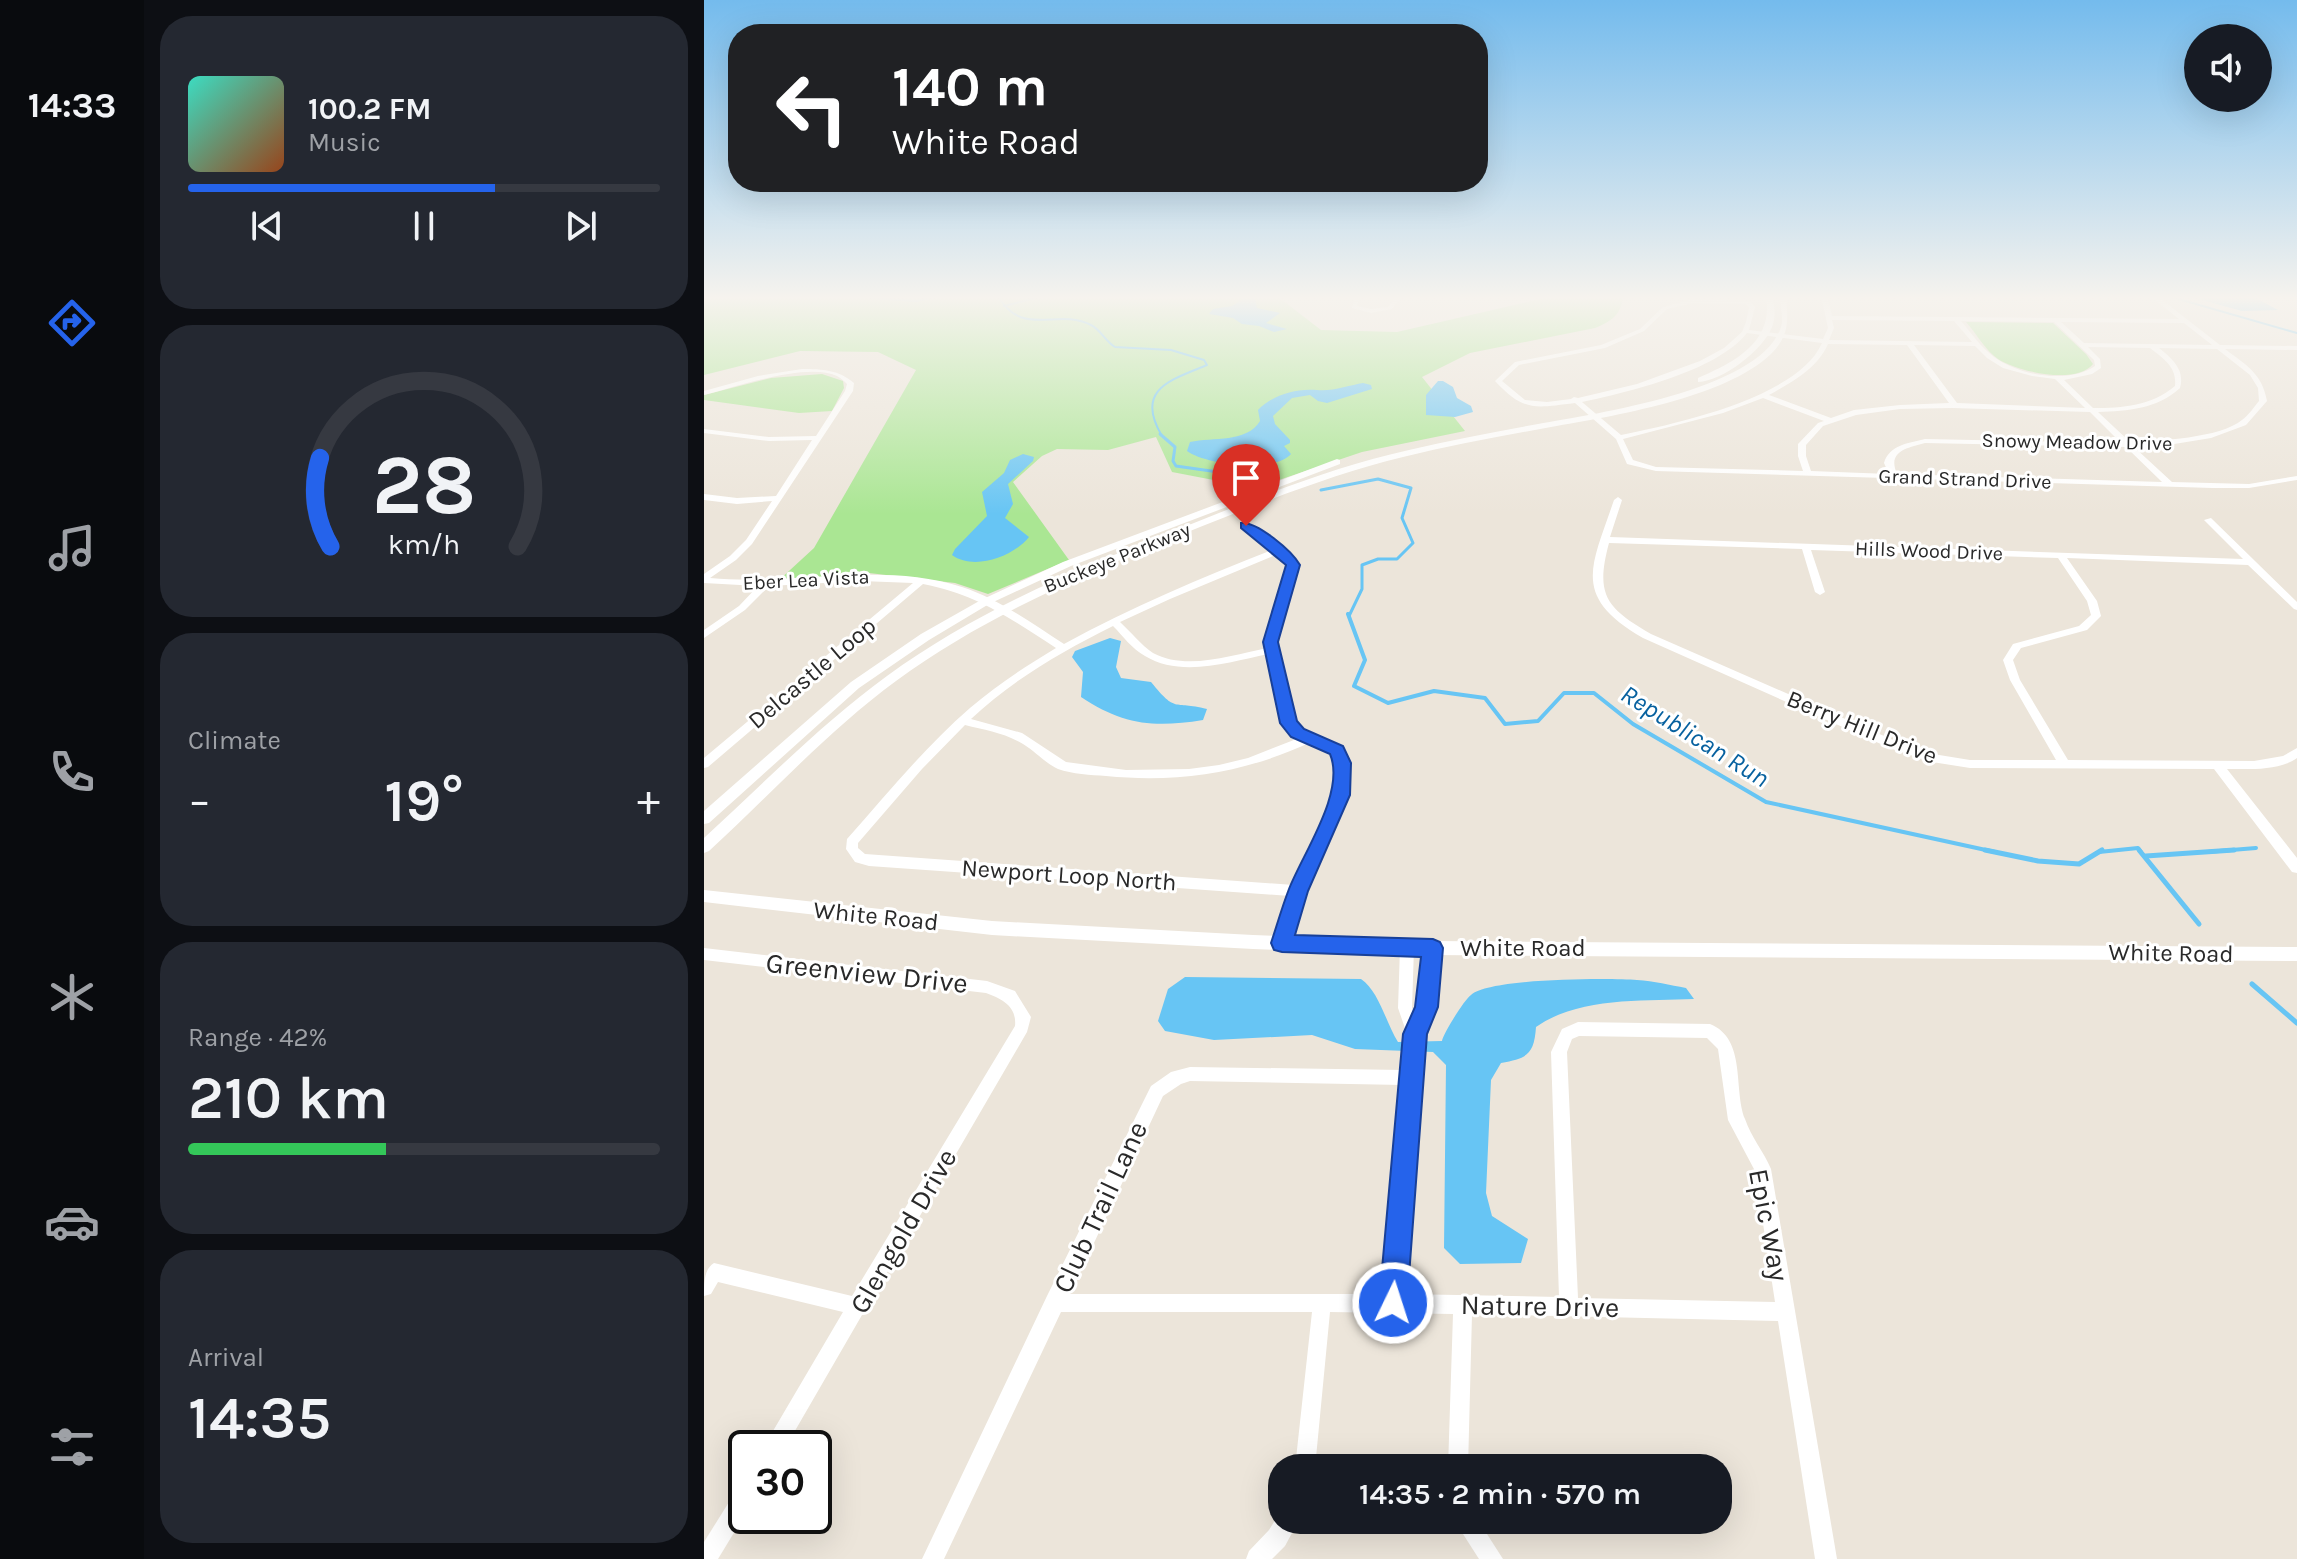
<!DOCTYPE html>
<meta charset="utf-8">
<style>
:root{--surface:#171b24;--page:#242831;--text:#f1f3f6;--muted:#9ea1a6;--line:#363941;--accent:#2563eb}
body{margin:0;font-family:Karla,sans-serif;background:var(--page);color:var(--text);height:100vh;display:flex;flex-direction:column;font-size:30px;white-space:nowrap}
*{box-sizing:border-box;margin:0}
p{font-size:26px;color:var(--muted)}
.icon{flex:none;width:44px;height:44px;fill:none;stroke:currentColor;stroke-width:2;stroke-linecap:round;stroke-linejoin:round}
.map{position:relative;flex:1;overflow:hidden}
.panel{display:flex;flex-direction:column;gap:16px;padding:16px;background:#0d0f14;width:560px}
.panel>*{flex:none}
.banner{position:absolute;left:24px;top:24px;width:760px;height:168px;border-radius:32px;box-shadow:0 8px 32px #0002;background:#202124;color:#fff;overflow:hidden}
.controls{position:absolute;left:1480px;top:24px;display:grid;gap:16px}
.controls a{display:grid;place-items:center;width:88px;height:88px;border-radius:50%;background:var(--surface);box-shadow:0 8px 32px #0002;font-size:40px}
.speed{position:absolute;left:24px;top:1430px;display:flex;gap:16px;font-size:40px;font-weight:700;text-align:center}
.speed>*{display:grid;place-content:center;width:104px;height:104px;border-radius:50%;background:var(--surface);box-shadow:0 8px 32px #0002;line-height:1}
.speed .limit{border:4px solid #111;border-radius:12px;background:#fff;color:#111}
.pin{position:absolute;display:grid;place-items:center;width:68px;height:68px;color:#fff;margin:-82px -34px;border-radius:50% 50% 50% 0;rotate:-45deg;box-shadow:0 0 8px #0007}
.pin .icon{rotate:45deg}
.me{position:absolute;width:88px;margin:-44px;rotate:4deg;stroke-linejoin:round;filter:drop-shadow(0 0 6px #0008)}
.turn{display:flex;align-items:center;gap:28px;height:168px;padding:0 32px;font-size:36px}
.turn .icon{width:104px;height:104px;stroke-width:2.5}
.turn b{display:block;font-size:56px;line-height:68px}
.big{font-size:60px;font-weight:600;line-height:1.1}
.panel .tile{flex:1;display:flex;flex-direction:column;justify-content:center;gap:12px;min-width:0;padding:0 28px;border-radius:32px;background:var(--page)}
.panel .dial{align-items:center;gap:0}
.dial svg{height:208px;overflow:visible;fill:none;stroke:var(--line);stroke-width:7;stroke-linecap:round;text-anchor:middle}
.dial text{fill:var(--text);stroke:none}
.song{display:flex;align-items:center;gap:24px}
.cover{width:96px;height:96px;border-radius:12px;background:linear-gradient(135deg,hsl(170 70% 55%),hsl(20 70% 35%))}
.played{height:8px;border-radius:4px;background:linear-gradient(90deg,var(--accent) 65%,var(--line) 65%)}
.keys{display:flex;justify-content:space-around;direction:ltr}
.heat{display:flex;justify-content:space-between;align-items:center;font-size:44px;direction:ltr}
.charge{height:12px;border-radius:6px;background:linear-gradient(90deg,#34c759 42%,var(--line) 0)}
.trip{position:absolute;left:564px;top:1454px;width:464px;height:80px;border-radius:32px;background:var(--surface);box-shadow:0 8px 32px #0002;font-weight:600;line-height:80px;text-align:center}
main{display:flex;flex:1;min-height:0}
.menu{display:flex;flex-direction:column;width:144px;justify-content:space-around;align-items:center;background:#090b0e;color:var(--muted)}
.menu .icon{width:56px;height:56px}
.menu .selected{color:var(--accent)}
.menu b{font-size:36px;color:var(--text)}
.map>svg:first-child{display:block}
.green{fill:#aae693}
.water{fill:#67c5f4}
.lines{fill:none;stroke-linecap:round;stroke-linejoin:round}
.stream-far3{stroke:#67c5f4;stroke-width:2}
.stream-far2{stroke:#67c5f4;stroke-width:3}
.stream-far1{stroke:#67c5f4;stroke-width:4}
.stream{stroke:#67c5f4;stroke-width:5}
.minor{fill:#fff;fill-rule:evenodd}
.tertiary{fill:#fff;fill-rule:evenodd}
.route{fill:#2563eb;stroke:#184099;stroke-width:2}
.labels{text-anchor:middle;dominant-baseline:central;stroke-width:6;stroke-linejoin:round;paint-order:stroke}
.far-street-label{font-size:20px;fill:#292929;stroke:#fff}
.street-label{font-size:24px;fill:#292929;stroke:#fff}
.water-label{font-size:26px;font-style:italic;fill:#07619f;stroke:#fff}
.near-street-label{font-size:28px;fill:#292929;stroke:#fff}
</style>
<main>
<nav class="menu">
<b>14:33</b>
<svg class="icon selected" aria-label="directions" viewBox="0 0 24 24"><path d="M12 3l9 9-9 9-9-9zM9 14v-3h6M13 9l2 2-2 2"/></svg>
<svg class="icon" aria-label="music" viewBox="0 0 24 24"><path d="M9 18V5l10-2v13"/><circle cx="6" cy="18" r="3"/><circle cx="16" cy="16" r="3"/></svg>
<svg class="icon" aria-label="phone" viewBox="0 0 24 24"><path d="M5 4h4l2 5-3 2q2 4 5 5l2-3 5 2v4C11 20 4 13 5 4z"/></svg>
<svg class="icon" aria-label="climate" viewBox="0 0 24 24"><path d="M12 3v18M4 7l16 10M4 17L20 7"/></svg>
<svg class="icon" aria-label="car" viewBox="0 0 24 24"><path d="M5 17H2v-5l4-1 3-4h7l3 4 3 1v5h-3M9 17h6M6 11h13"/><circle cx="7" cy="17" r="2"/><circle cx="17" cy="17" r="2"/></svg>
<svg class="icon" aria-label="filters" viewBox="0 0 24 24"><path d="M4 7h16M4 17h16"/><circle cx="9" cy="7" r="2"/><circle cx="15" cy="17" r="2"/></svg>
</nav>
<section class="panel">
<div class="tile">
<div class="song"><i class="cover"></i><div><b>100.2 FM</b><p>Music</p></div></div>
<div class="played"></div>
<div class="keys"><svg class="icon" aria-label="previous" viewBox="0 0 24 24"><path d="M18 5L8 12l10 7zM5 5v14"/></svg><svg class="icon" aria-label="pause" viewBox="0 0 24 24"><path d="M8 5v14M16 5v14"/></svg><svg class="icon" aria-label="next" viewBox="0 0 24 24"><path d="M6 5l10 7-10 7zM19 5v14"/></svg></div>
</div>
<div class="tile dial"><svg viewBox="0 0 100 80">
<path d="M14 69A42 42 0 1 1 86 69"/>
<path d="M14 69A42 42 0 0 1 10 35" stroke="#2563eb"/>
<text x="50" y="56" font-size="32" font-weight="700">28</text>
<text x="50" y="72" font-size="11">km/h</text>
</svg></div>
<div class="tile"><p>Climate</p>
<div class="heat"><a>−</a><b class="big">19°</b><a>+</a></div>
</div>
<div class="tile"><p>Range · 42%</p><b class="big">210 km</b><div class="charge"></div></div>
<div class="tile"><p>Arrival</p><b class="big">14:35</b></div>
</section>
<div class="map">
<svg width="1593" height="1559" viewBox="0 0 1593 1559">
<rect width="100%" height="100%" fill="#ece5da"/>
<g class="green">
<path d="M4,296H573L617,330L693,332L849,296H919C917,315 908,321 891,328L766,353L718,377L761,431L658,452L551,488L468,472L452,437L404,450L353,449L338,456L309,482L365,560L284,594L251,583L165,573L73,582L110,548L212,370L174,352L96,351L0,375V299Z"/>
<path d="M1262,322L1349,323L1382,354L1389,364C1373,385 1314,372 1294,359C1282,351 1272,333 1262,322Z"/>
<path d="M118,374L139,381L140,388L128,411L95,413L0,400V395L67,378Z"/>
</g>
<g class="water">
<path d="M1495,296H1548L1574,310L1538,311L1498,300Z"/>
<path d="M539,299H551L553,308L576,313L562,323L583,329L570,332L555,326L538,324L529,318L505,314L509,309L528,306Z"/>
<path d="M734,381H739L749,387L753,398L767,406L769,412L751,417L722,415V395Z"/>
<path d="M659,383L667,385L668,389L623,403L614,401L606,395L588,398L569,416L571,424L586,440V443L580,446L587,454C571,473 502,465 483,451L486,442C509,437 543,443 556,421L554,410C570,394 593,388 613,390C627,392 646,385 659,383Z"/>
<path d="M319,454L330,457L329,461L304,484L309,504L301,518L325,537C309,557 270,571 248,555L251,549L283,516L278,492L300,473L306,460Z"/>
<path d="M406,638L417,641L412,667L417,678L447,682C473,714 468,700 503,709L499,720C450,728 419,725 377,697L379,672L368,657L371,651Z"/>
<path d="M481,977L657,979C675,991 682,1023 694,1042L738,1041C739,1034 760,1000 767,995C786,978 904,978 933,980C950,981 966,985 982,988L990,999C940,1001 874,997 832,1027C830,1055 823,1058 797,1063L787,1080L782,1193L788,1216L824,1239L817,1263L756,1264L740,1248L742,1065L729,1052L651,1049L608,1035L510,1040L461,1031L454,1021L464,989Z"/>
</g>
<g class="lines">
<g class="stream-far3">
<path d="M147,296L212,301L235,296"/>
<path d="M264,296H286"/>
<path d="M294,296C319,339 353,307 387,325C397,330 401,341 411,347L467,350L500,360L503,365C467,380 430,389 458,436"/>
<path d="M1464,296L1593,333"/>
<path d="M300,306L339,296"/>
</g>
<g class="stream-far2">
<path d="M456,434L471,447L469,461L472,466L556,478"/>
<path d="M617,490L674,479L707,488L698,518L709,543L693,559H674L658,565V589L645,616"/>
</g>
<g class="stream-far1">
<path d="M644,614L661,660L650,686L684,703L730,691L781,698L801,724L834,721L860,693H890L929,724L1062,802L1291,852"/>
<path d="M1395,852L1434,848L1437,852"/>
<path d="M1503,852L1552,848"/>
</g>
<g class="stream">
<path d="M1281,850L1334,861L1375,864L1398,850"/>
<path d="M1435,850L1495,924"/>
<path d="M1442,856L1530,850"/>
<path d="M1548,984L1593,1023"/>
</g>
<g class="minor">
<path d="M651,296H657L653,306L667,309L684,307L692,296H698L688,309L667,313L648,308Z"/>
<path d="M1117,296H1123L1128,316L1475,319L1446,296H1453L1516,345L1593,346V350L1521,349C1542,365 1558,373 1563,401L1542,425L1507,438L1458,446L1430,447L1468,482L1545,484L1593,476V480L1545,488H1509L952,471L923,464L912,439L871,403C830,408 820,412 791,381L811,362L897,345L936,329L959,307L989,299L1046,301L1051,307L1045,330L1119,339L1124,328ZM989,303L1042,304L1045,307L1042,322L1038,332L1020,348L996,361L933,384L874,398L870,397L867,399L843,402L821,400L798,381L815,365L901,348L940,331L963,309ZM1128,320L1250,321L1268,342L1125,340L1130,328ZM1257,321L1350,322L1390,360L1391,366C1365,384 1316,376 1290,357C1277,347 1268,334 1257,321ZM1357,322L1480,323L1508,345L1380,343ZM1043,333L1118,343C1094,398 970,424 917,435L878,402C925,392 1013,371 1043,333ZM1124,344L1203,345L1245,403L1196,405L1150,410L1127,418L1065,395C1088,382 1113,369 1124,344ZM1210,345L1271,346L1283,358L1299,368L1328,376L1351,379L1381,408L1253,403ZM1384,347L1446,348C1460,359 1473,367 1471,386C1447,406 1419,408 1389,408L1360,380L1388,374L1397,368L1396,359ZM1455,348L1513,349L1546,375L1554,388L1555,401C1550,407 1545,415 1538,420C1516,438 1455,441 1426,442L1394,412C1424,411 1453,409 1476,388C1481,370 1469,359 1455,348ZM1059,398L1120,421L1114,423L1094,444V456L1099,471L952,467L929,460L919,439L1019,413ZM1248,408L1386,412L1417,443L1221,439C1205,443 1185,445 1180,463L1185,474L1107,471L1102,456V445L1119,426L1152,415L1196,409ZM1221,443L1422,447L1458,482L1193,474C1183,451 1203,448 1221,443Z"/>
<path d="M98,369C119,369 135,370 150,383L149,391L48,544L32,560L6,578C89,586 177,561 258,587C295,599 327,623 360,644C427,607 497,578 568,550L539,528V524H545L587,555L594,565L572,642L590,722L598,730L637,747C659,798 619,849 600,894C593,911 591,930 583,947L578,949L573,947L571,943L586,896L165,866L151,862L142,849L143,839C183,794 221,747 266,708C293,685 322,666 352,648C305,618 275,595 219,584L4,767L0,768V758L209,583L157,581L65,586L41,610L0,638V630L35,606L54,586L0,583V574L26,556L42,540L68,501L33,504L0,500V494L33,498L72,496L108,440L65,441L0,433V429L65,437L112,436L141,391L143,384C140,381 137,378 133,376C102,362 32,387 0,395V391L54,376ZM574,554L584,565L562,642L563,648C529,655 482,671 449,653C437,645 427,632 416,622L466,599ZM409,626C419,636 428,649 441,656C477,678 526,662 564,654L579,723L590,736L595,738L544,758L515,765L485,769L422,770L362,762L318,733L267,719C308,680 359,651 409,626ZM261,725C281,730 301,733 319,744C331,751 341,763 354,769C368,774 387,775 402,776C474,783 540,773 605,743L628,752C640,801 610,843 590,885L161,854L154,848V843L218,769Z"/>
<path d="M914,497L918,500L906,537L1539,559L1500,520L1507,518L1593,602V610L1590,609L1544,565L1363,558L1393,601L1397,616L1383,630L1317,648L1309,660L1316,680L1364,760L1550,761L1579,756L1593,748V758C1575,771 1545,769 1523,769L1593,858V873L1588,872L1510,769L1266,768L1228,762L1188,749L939,638C867,596 887,568 910,500ZM905,543L1098,549L1111,592L1116,595L1121,592L1107,550L1354,558L1383,601L1387,615L1375,626L1309,644L1299,660L1306,680L1352,760H1266L1229,754L1196,743L947,634C902,608 891,595 905,543Z"/>
<path d="M703,942L708,944L710,948L708,1008L711,1015L715,1007L722,948L724,944L729,942L734,944L736,948L729,1007L719,1034L699,1294L855,1297L847,1052L858,1029L874,1022L1006,1024C1043,1039 1029,1089 1041,1119C1047,1137 1060,1152 1067,1169L1133,1559H1111L1074,1321L768,1314L764,1468H744L749,1314L626,1312L611,1468H591L608,1312H357L240,1559H218L343,1296L447,1086L467,1072L486,1067L700,1070L703,1034L694,1008L696,948L698,944ZM875,1036L1003,1038L1014,1049L1024,1120L1051,1171L1071,1302L874,1298L863,1052L868,1039ZM486,1081L699,1085L680,1294H366L459,1096L477,1084Z"/>
<path d="M0,948L283,981L311,991L327,1017L323,1032L164,1305L162,1314L158,1315L81,1448H59L139,1312L14,1282L7,1294L0,1296C0,1283 0,1269 10,1263L148,1296L311,1026C313,1006 298,999 282,993L0,960Z"/>
<path d="M42,1482V1513L14,1559H0V1542L35,1486Z"/>
<path d="M576,1512H578V1520H595L581,1546L568,1559H542L545,1551L565,1530Z"/>
<path d="M750,1520H774L799,1559H775Z"/>
</g>
<g class="tertiary">
<path d="M1062,296H1068C1071,307 1072,317 1068,327C1059,350 1019,381 994,382V378C1031,362 1070,342 1062,296Z"/>
<path d="M1076,296H1082C1084,320 1086,335 1067,354C1021,398 909,416 847,427C798,436 748,445 699,457C629,474 562,501 496,527C390,570 285,613 192,681C124,731 67,794 5,851L0,853V838C60,783 117,724 183,676C275,609 380,566 485,525C557,496 629,467 705,450C747,440 791,432 834,424C891,414 1057,390 1077,327C1080,319 1076,305 1076,296Z"/>
<path d="M633,459L636,460V464L367,566L285,604L225,640L155,688L5,823L0,824V811L147,682L217,634L277,600L359,562Z"/>
<path d="M0,890L288,921L549,935L729,941L1593,947V961L729,955L549,949L288,935L0,902Z"/>
</g>
</g>
<linearGradient id="sky" x2="0" y2="1"><stop stop-color="#74bbed"/><stop offset="0.58" stop-color="#f6f3ee"/><stop offset="1" stop-color="#f6f3ee" stop-opacity="0"/></linearGradient>
<rect width="1593" height="514" fill="url(#sky)"/>
<path class="route" d="M537,523C553,521 588,551 596,565L574,642L593,721L600,729L639,746L647,763L646,795L604,891L591,935L729,939L736,942L739,948L734,1007L723,1034L703,1303L699,1313L689,1317L679,1313L675,1303L699,1034L711,1007L717,957L578,952L570,950L567,943C573,925 578,907 585,889C599,853 642,792 626,754L587,737L576,723L559,642L582,565L537,528Z"/>
<g class="labels">
<g class="far-street-label">
<text transform="translate(1373 442) rotate(1)">Snowy Meadow Drive</text>
<text transform="translate(1261 479) rotate(2)">Grand Strand Drive</text>
<text transform="translate(1225 551) rotate(2)">Hills Wood Drive</text>
<text transform="translate(413 558) rotate(-22)">Buckeye Parkway</text>
<text transform="translate(102 580) rotate(-3)">Eber Lea Vista</text>
</g>
<g class="street-label">
<text transform="translate(108 673) rotate(-40)">Delcastle Loop</text>
<text transform="translate(1158 727) rotate(22)">Berry Hill Drive</text>
<text transform="translate(365 875) rotate(4)">Newport Loop North</text>
<text transform="translate(172 916) rotate(6)">White Road</text>
<text x="819" y="948">White Road</text>
<text transform="translate(1467 953) rotate(1)">White Road</text>
</g>
<g class="water-label">
<text transform="translate(991 736) rotate(32)">Republican Run</text>
</g>
<g class="near-street-label">
<text transform="translate(163 973) rotate(6)">Greenview Drive</text>
<text transform="translate(396 1207) rotate(-65)">Club Trail Lane</text>
<text transform="translate(1065 1225) rotate(79)">Epic Way</text>
<text transform="translate(199 1231) rotate(-60)">Glengold Drive</text>
<text transform="translate(836 1306) rotate(1)">Nature Drive</text>
</g>
</g>
</svg>
<div class="controls">
<a><svg class="icon" aria-label="sound" viewBox="0 0 24 24"><path d="M4 9h4l5-4v14l-5-4H4zM17 9q2 3 0 6"/></svg></a>
</div>
<div class="speed"><div class="limit">30</div></div>
<div class="pin" style="left:542px;top:526px;background:#d93025"><svg class="icon" aria-label="arrive" viewBox="0 0 24 24"><path d="M6 21V4h12l-3 4 3 4H6"/></svg></div>
<svg class="me" style="left:689px;top:1303px" viewBox="-20 -20 40 40"><circle r="17" fill="#2563eb" stroke="#fff" stroke-width="3"/><path d="M0-11L8 9 0 5-8 9z" fill="#fff"/></svg>
<div class="trip">14:35 · 2 min · 570 m</div>
<div class="banner">
<div class="turn"><svg class="icon" aria-label="left" viewBox="0 0 24 24"><path d="M17 20v-9H6M10 6l-5 5 5 5"/></svg><div><b>140 m</b>White Road</div></div>
</div>
</div>
</main>
